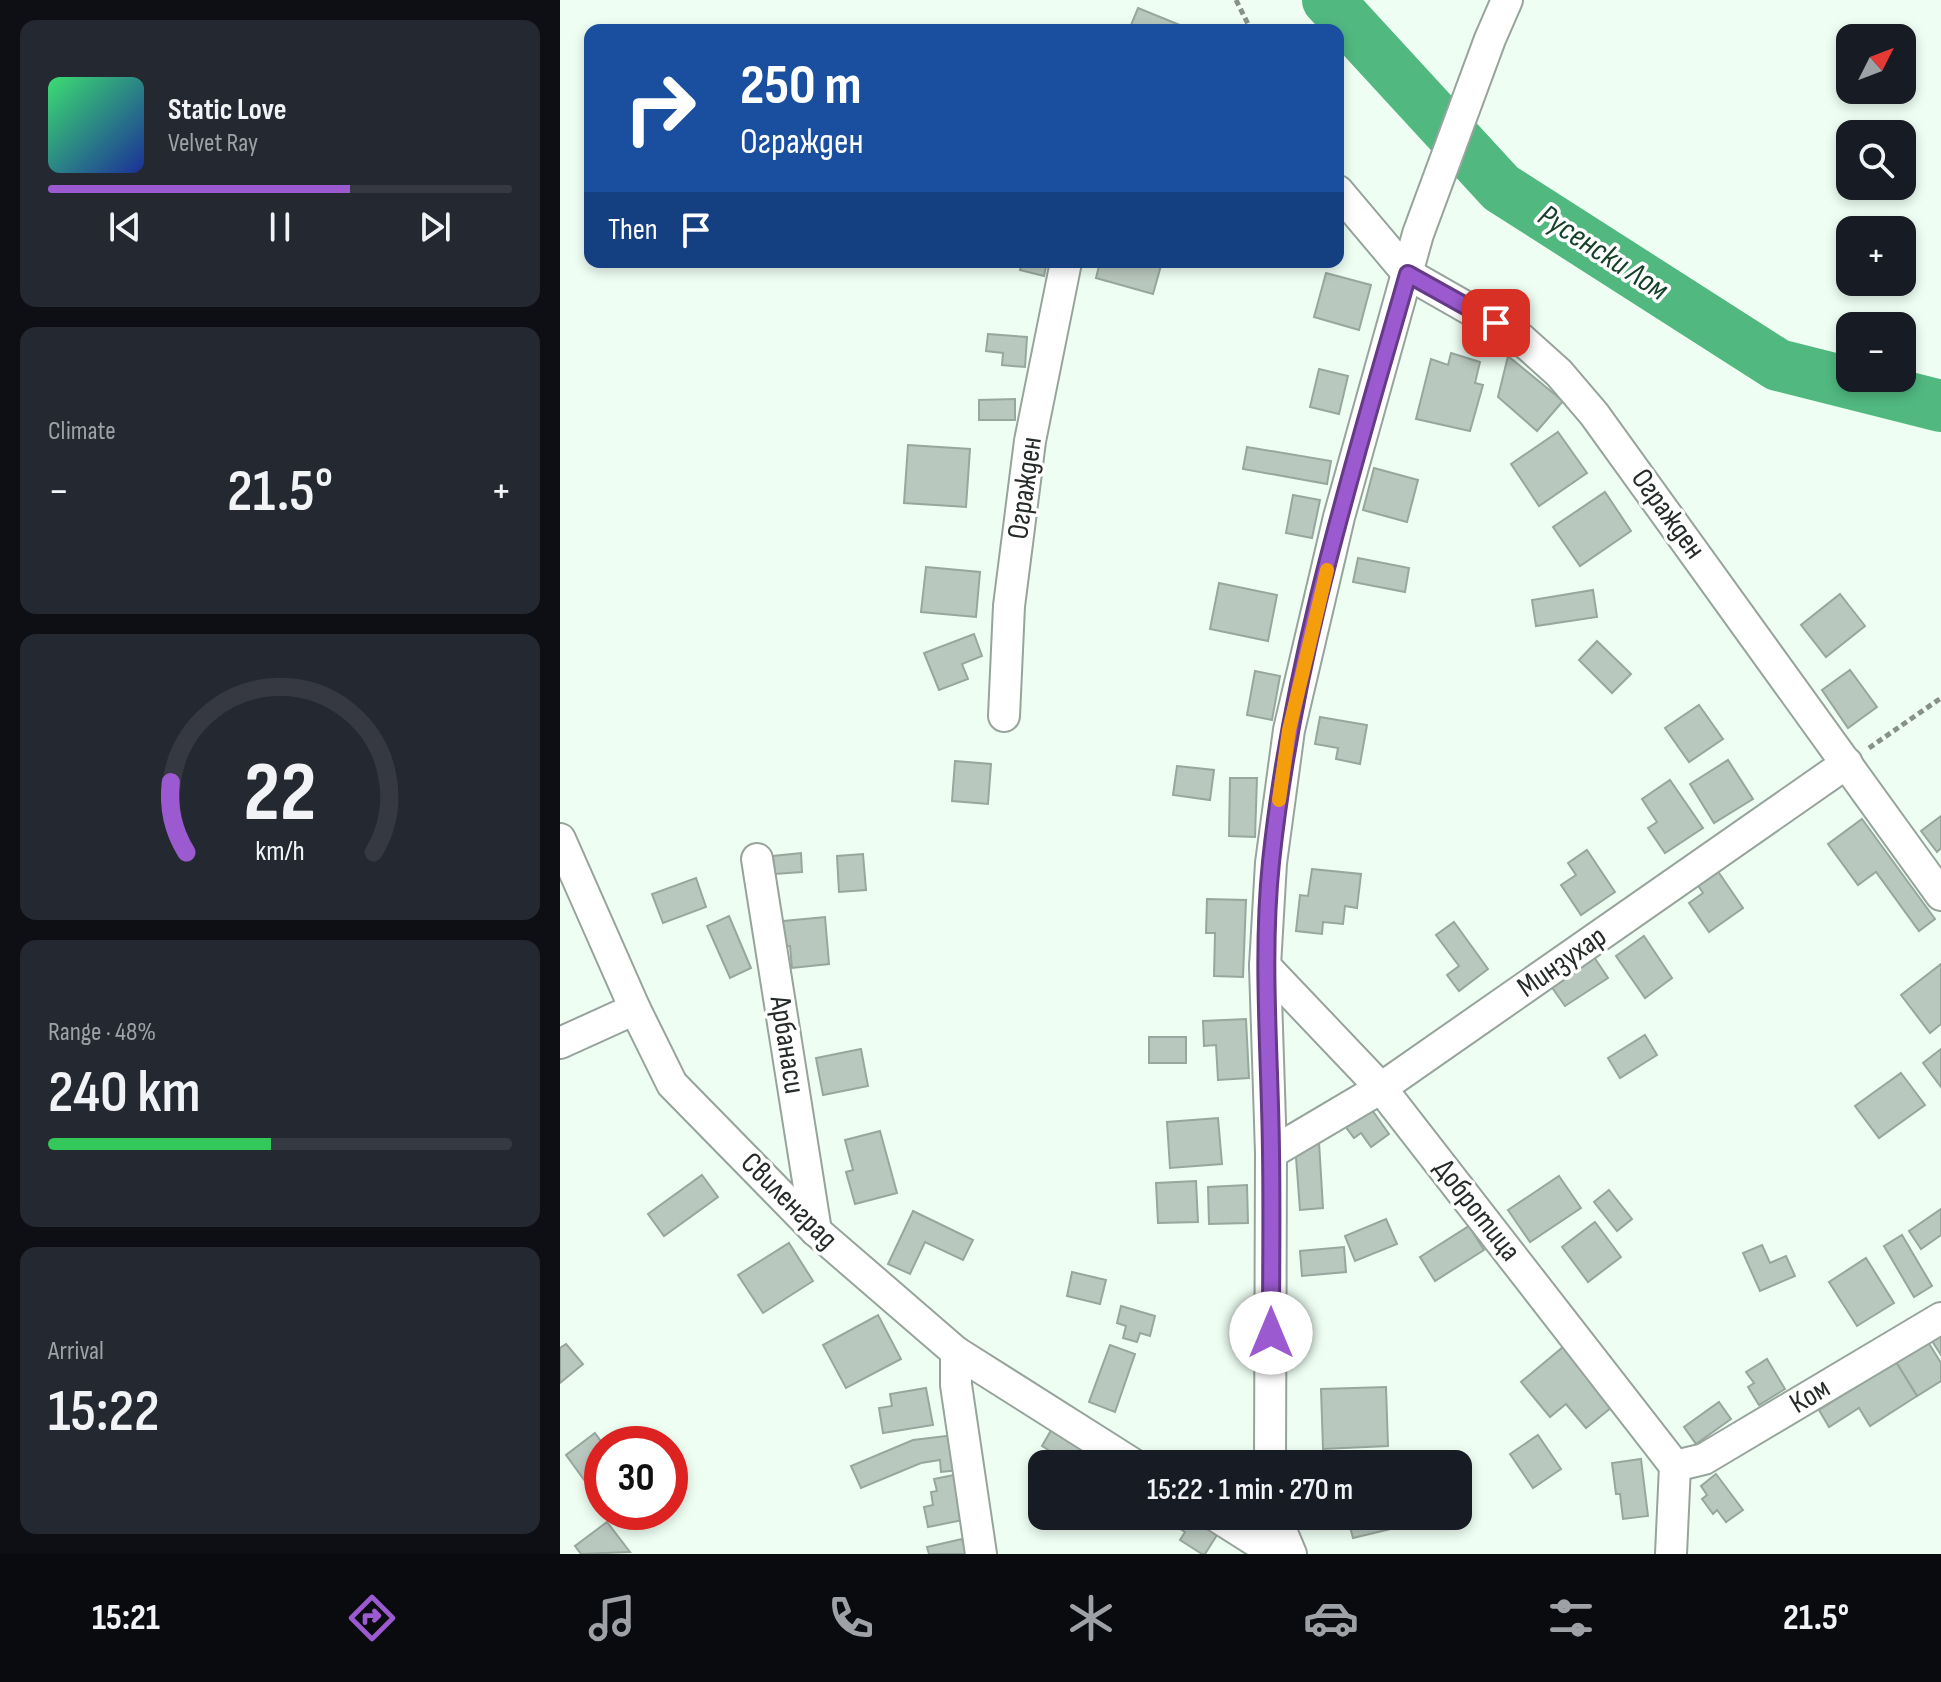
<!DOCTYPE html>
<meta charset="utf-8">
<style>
:root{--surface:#171b24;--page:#242831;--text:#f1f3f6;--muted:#9ea1a6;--line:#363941;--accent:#9b5ad0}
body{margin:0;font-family:"Sofia Sans Condensed",sans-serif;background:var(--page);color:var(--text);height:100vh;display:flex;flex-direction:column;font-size:30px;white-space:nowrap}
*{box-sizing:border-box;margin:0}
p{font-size:26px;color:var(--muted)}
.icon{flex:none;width:44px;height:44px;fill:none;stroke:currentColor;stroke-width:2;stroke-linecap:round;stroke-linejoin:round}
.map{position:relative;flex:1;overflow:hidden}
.details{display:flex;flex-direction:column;gap:20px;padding:20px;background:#0d0f14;width:560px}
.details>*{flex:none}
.guide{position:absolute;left:24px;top:24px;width:760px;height:244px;border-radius:16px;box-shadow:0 4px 12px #0003;background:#1a4fa0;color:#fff;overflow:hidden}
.needle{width:52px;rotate:48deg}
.tools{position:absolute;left:1276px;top:24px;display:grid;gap:16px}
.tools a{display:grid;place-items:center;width:80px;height:80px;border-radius:16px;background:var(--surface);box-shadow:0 4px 12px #0003;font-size:40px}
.speed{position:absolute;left:24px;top:1426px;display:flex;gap:16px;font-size:40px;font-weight:700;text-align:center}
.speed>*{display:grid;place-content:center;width:104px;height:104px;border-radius:50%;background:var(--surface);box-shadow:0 4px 12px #0003;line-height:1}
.speed .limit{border:12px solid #d22;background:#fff;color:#111}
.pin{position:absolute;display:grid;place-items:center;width:68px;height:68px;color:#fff;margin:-34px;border-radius:16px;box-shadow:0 4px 12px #0006}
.me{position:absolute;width:88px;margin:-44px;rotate:0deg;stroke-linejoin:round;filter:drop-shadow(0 0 6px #0008)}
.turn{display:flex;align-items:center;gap:28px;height:168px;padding:0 24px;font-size:36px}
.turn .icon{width:104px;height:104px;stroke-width:2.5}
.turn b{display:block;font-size:56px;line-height:68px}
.then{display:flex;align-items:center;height:76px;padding:0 24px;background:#0003;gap:16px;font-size:30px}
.big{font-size:60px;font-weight:600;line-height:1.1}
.details .card{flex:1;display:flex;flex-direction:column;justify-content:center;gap:12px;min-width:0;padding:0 28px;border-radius:16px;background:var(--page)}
.details .dial{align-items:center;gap:0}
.dial svg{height:208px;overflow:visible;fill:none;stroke:var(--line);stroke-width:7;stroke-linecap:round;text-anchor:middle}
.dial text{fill:var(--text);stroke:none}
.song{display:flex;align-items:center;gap:24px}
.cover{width:96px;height:96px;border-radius:12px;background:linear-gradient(135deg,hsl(140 70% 55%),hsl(230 70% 35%))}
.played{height:8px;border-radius:4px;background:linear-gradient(90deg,var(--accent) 65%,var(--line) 65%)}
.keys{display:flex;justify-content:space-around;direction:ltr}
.heat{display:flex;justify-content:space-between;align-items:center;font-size:44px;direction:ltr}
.charge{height:12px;border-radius:6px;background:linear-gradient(90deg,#34c759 48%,var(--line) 0)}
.trip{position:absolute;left:468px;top:1450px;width:444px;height:80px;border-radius:16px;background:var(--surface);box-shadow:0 4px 12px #0003;font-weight:600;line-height:80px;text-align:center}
.tab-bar{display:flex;height:128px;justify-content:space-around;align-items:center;background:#090b0e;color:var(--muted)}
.tab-bar .icon{width:56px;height:56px}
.tab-bar .on{color:var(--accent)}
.tab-bar b{font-size:36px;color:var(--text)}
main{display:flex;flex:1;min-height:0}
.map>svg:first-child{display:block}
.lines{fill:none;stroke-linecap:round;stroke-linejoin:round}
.river{stroke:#51b880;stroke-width:52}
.building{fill:#b9c8be;stroke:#98a79d;stroke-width:2}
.minor-casing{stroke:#96a49b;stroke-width:34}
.path{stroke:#87918a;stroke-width:5;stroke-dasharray:6 4;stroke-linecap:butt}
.minor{stroke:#fff;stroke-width:30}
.route-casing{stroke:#653a87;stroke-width:20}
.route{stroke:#9b5ad0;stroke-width:14}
.slow{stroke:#f59e0b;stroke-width:14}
.labels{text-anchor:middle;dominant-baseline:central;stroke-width:7;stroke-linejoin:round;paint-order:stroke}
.street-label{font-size:30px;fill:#252b27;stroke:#fff}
.water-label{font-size:32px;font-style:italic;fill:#154029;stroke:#fff}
</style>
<main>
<section class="details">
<div class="card">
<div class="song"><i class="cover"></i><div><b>Static Love</b><p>Velvet Ray</p></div></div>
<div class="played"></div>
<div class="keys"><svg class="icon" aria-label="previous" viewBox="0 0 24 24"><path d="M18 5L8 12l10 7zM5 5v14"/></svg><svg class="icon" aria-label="pause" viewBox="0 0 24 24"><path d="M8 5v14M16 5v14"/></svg><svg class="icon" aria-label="next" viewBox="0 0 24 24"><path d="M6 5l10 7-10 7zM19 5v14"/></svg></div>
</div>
<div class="card"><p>Climate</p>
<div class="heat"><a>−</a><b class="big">21.5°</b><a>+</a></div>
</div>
<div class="card dial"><svg viewBox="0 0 100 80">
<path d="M14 69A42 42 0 1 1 86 69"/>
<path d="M14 69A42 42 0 0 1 8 42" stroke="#9b5ad0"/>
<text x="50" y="56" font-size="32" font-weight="700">22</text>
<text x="50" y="72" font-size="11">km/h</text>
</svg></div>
<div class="card"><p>Range · 48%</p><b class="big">240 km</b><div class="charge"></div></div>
<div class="card"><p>Arrival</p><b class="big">15:22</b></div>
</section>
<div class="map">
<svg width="1381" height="1554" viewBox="0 0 1381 1554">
<rect width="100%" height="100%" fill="#eefef3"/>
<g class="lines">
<path class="river" d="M768,0L941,188L1218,365L1381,406"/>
</g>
<g class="building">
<path d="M578,8L632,30H569Z"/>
<path d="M462,262H487L484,276L460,270Z"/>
<path d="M540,262H602L593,294L536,278Z"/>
<path d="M766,273L811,285L799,330L754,317Z"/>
<path d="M428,334L467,337L465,367L442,365L443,353L426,351Z"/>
<path d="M891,353L920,362L915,383L923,385L910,431L856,419L871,359L888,365Z"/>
<path d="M948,356L1003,401L977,431L938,397Z"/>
<path d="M759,369L788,376L779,414L750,407Z"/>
<path d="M455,399V420H419V400Z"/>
<path d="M998,432L1027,473L979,506L951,464Z"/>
<path d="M348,445L410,449L406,507L344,503Z"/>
<path d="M687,447L771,461L767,484L683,469Z"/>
<path d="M814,468L858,480L847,522L803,510Z"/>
<path d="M1045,492L1071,531L1020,566L993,527Z"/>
<path d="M733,495L760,500L752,538L726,533Z"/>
<path d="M798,558L849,568L845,592L793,582Z"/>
<path d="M366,567L420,572L416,617L361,612Z"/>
<path d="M659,583L717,595L708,641L650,629Z"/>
<path d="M1033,590L1037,617L976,626L972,600Z"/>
<path d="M1280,594L1305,626L1266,657L1241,625Z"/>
<path d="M414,634L422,656L402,664L408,679L379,690L364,653Z"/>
<path d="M1037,641L1071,674L1052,693L1019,660Z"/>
<path d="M1290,670L1317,707L1288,728L1262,690Z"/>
<path d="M695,671L720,676L712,720L687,715Z"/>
<path d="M1139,705L1163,739L1129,762L1105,728Z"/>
<path d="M760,717L807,725L800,764L776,759L778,748L755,744Z"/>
<path d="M1168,760L1193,799L1154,823L1130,784Z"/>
<path d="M395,761L431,764L428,804L392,801Z"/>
<path d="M617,766L654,770L650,800L613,795Z"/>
<path d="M670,778H697L695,837L669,836Z"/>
<path d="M1110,780L1143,828L1105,853L1088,828L1097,822L1082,799Z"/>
<path d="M1381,816V848L1377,852L1361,831Z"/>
<path d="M1302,819L1375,919L1359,931L1316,872L1298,885L1268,844Z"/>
<path d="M1027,850L1055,892L1021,915L1001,885L1016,875L1008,863Z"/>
<path d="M241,853L242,872L215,874L213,856Z"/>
<path d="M303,854L306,890L279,892L277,856Z"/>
<path d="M1155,867L1183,908L1149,932L1129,903L1143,893L1135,881Z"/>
<path d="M752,869L801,874L797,908L785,906L783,924L763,922L762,934L736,931L740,895L748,896Z"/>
<path d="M136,878L146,907L103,923L92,894Z"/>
<path d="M647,899L686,900L683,977L654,976L655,933H646Z"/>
<path d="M169,916L191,968L170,978L147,926Z"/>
<path d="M265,917L269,964L232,968L230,946L215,947L213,922Z"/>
<path d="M894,922L928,969L899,991L887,975L899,966L876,935Z"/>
<path d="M1084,936L1112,978L1085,998L1056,956Z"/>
<path d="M1030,951L1048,978L1005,1006L986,979Z"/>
<path d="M1381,964V1024L1370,1033L1341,995Z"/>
<path d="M686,1019L689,1078L658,1080L656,1045L644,1046L643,1021Z"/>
<path d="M1085,1035L1097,1055L1060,1078L1048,1058Z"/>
<rect x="589" y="1037" width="37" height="26"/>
<path d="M301,1049L308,1086L263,1095L256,1058Z"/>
<path d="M1381,1049V1087L1363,1063Z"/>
<path d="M1341,1073L1365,1105L1319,1138L1295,1106Z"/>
<path d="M805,1100L829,1134L811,1147L801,1133L794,1138L779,1118Z"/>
<path d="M658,1118L662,1164L610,1168L607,1122Z"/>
<path d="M320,1131L337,1193L295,1204L286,1172L293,1170L285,1140Z"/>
<path d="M759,1142L763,1208L740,1210L735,1144Z"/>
<path d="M142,1175L158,1197L104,1236L88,1214Z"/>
<path d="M999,1176L1021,1208L970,1242L948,1210Z"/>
<path d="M636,1181L638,1222L598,1223L596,1183Z"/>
<path d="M687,1185L688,1223L649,1224L648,1187Z"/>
<path d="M1049,1190L1072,1219L1057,1231L1034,1202Z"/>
<path d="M1381,1209V1235L1361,1249L1349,1231Z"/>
<path d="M353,1211L413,1240L403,1260L365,1242L350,1274L328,1264Z"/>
<path d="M826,1219L837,1244L795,1261L785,1236Z"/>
<path d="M1035,1222L1061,1257L1028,1282L1002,1247Z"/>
<path d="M909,1226L924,1250L875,1281L860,1257Z"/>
<path d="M1342,1235L1372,1286L1354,1297L1324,1246Z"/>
<path d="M229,1243L253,1281L203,1313L178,1275Z"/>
<path d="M1202,1245L1210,1263L1226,1256L1235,1276L1200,1291L1183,1253Z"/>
<path d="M784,1247L786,1272L742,1276L740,1251Z"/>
<path d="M1306,1258L1334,1303L1297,1326L1269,1282Z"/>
<path d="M512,1272L546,1280L540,1304L507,1296Z"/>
<path d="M561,1306L595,1316L590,1336L580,1333L577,1342L563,1338L566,1326L557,1323Z"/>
<path d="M318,1315L341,1359L286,1388L263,1345Z"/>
<path d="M1381,1335V1355L1372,1341Z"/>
<path d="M1368,1342L1381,1363V1381L1357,1396L1336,1362Z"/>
<path d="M6,1344L23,1364L0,1383V1348Z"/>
<path d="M550,1345L575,1354L555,1412L529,1402Z"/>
<path d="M1003,1347L1052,1407L1026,1428L1006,1404L990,1417L961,1382Z"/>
<path d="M1207,1359L1225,1389L1199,1405L1188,1387L1194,1383L1186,1372Z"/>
<path d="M1336,1362L1357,1396L1310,1426L1299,1408L1269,1427L1259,1410Z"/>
<path d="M826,1387L828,1446L763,1449L761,1389Z"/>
<path d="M366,1388L373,1425L323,1433L319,1408L332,1406L330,1394Z"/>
<path d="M1159,1402L1171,1419L1136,1444L1124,1427Z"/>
<path d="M493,1427L532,1452L525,1464H490L496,1455L482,1446Z"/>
<path d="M35,1433L43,1444L40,1488L32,1476L25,1481L6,1455Z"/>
<path d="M394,1435L399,1470L381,1472L380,1460L361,1463L301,1488L291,1466L353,1440Z"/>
<path d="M978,1435L1001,1469L973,1488L950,1454Z"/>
<path d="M1081,1459L1088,1516L1063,1519L1060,1494H1056L1052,1463Z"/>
<path d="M399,1474L408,1519L368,1527L364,1507L373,1505L371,1492L377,1491L374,1479Z"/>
<path d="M1156,1474L1183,1510L1166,1522L1157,1510L1153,1514L1142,1499L1147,1495L1141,1486Z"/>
<path d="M609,1516H645L662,1527L645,1554H642L620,1540L625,1532L606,1520Z"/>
<path d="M787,1516H836L839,1527L793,1538Z"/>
<path d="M47,1522L70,1552L21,1554L15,1546Z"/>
<path d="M402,1539L406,1554H369L367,1547Z"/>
</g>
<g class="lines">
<g class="minor-casing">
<g id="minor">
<path d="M778,191L848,274L960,338L999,373L1034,414L1381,895"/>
<path d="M444,716L449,606L470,441L506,262"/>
<path d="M0,839L75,1009L112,1084L256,1231L396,1352L573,1464"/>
<path d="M197,859L256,1231"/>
<path d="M705,966L821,1088L1115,1466"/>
<path d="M0,1043L75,1009"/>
<path d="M711,1153L821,1088L1287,763"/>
<path d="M396,1352V1385L421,1554"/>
<path d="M710,1464L711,1153L705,966L711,863L729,730L779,517L858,234L930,39L947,0"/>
<path d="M1115,1466L1144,1459L1381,1318"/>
<path d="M656,1516L705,1547"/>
<path d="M715,1516L731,1554"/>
<path d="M1111,1554L1115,1466"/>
</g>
</g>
<g class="path">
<path d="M676,0L691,30"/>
<path d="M1309,748L1381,698"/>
</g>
<use href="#minor" class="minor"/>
</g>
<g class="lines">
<g class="route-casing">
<path id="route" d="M711,1333C711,1273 712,1212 711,1152C710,1055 701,958 711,862C732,661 793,467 848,274L936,323"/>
</g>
<use href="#route" class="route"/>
<path class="slow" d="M719,800L729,730L767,570"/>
</g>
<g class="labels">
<g class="street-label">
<text transform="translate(465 488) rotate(-82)">Огражден</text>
<text transform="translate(1108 514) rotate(54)">Огражден</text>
<text transform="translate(1002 962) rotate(-35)">Минзухар</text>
<text transform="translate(227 1045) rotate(81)">Арбанаси</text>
<text transform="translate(229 1201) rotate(45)">Свиленград</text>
<text transform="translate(917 1210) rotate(52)">Добротица</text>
<text transform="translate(1250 1396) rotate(-31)">Ком</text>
</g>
<g class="water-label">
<text transform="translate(1043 253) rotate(33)">Русенски Лом</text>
</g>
</g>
</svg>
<div class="tools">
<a><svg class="needle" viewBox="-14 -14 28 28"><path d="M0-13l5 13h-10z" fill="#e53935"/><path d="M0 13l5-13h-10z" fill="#9ea1a6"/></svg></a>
<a><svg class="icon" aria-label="search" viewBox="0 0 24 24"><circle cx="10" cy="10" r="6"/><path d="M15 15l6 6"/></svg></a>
<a>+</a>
<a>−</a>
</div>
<div class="speed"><div class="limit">30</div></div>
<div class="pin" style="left:936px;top:323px;background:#d93025"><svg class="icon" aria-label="arrive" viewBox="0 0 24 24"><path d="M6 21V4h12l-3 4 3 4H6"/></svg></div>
<svg class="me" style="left:711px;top:1333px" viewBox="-20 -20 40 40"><circle r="19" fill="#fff"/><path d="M0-13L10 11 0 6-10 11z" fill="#9b5ad0"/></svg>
<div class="trip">15:22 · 1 min · 270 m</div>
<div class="guide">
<div class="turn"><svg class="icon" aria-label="right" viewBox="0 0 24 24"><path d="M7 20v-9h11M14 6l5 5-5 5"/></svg><div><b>250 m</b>Огражден</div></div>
<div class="then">Then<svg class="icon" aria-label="arrive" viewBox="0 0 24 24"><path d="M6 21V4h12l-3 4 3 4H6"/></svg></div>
</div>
</div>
</main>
<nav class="tab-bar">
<b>15:21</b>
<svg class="icon on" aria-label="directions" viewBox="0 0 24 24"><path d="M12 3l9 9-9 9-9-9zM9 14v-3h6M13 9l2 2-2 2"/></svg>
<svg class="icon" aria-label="music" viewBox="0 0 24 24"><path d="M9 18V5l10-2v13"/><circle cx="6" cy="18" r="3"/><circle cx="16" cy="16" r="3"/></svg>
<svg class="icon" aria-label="phone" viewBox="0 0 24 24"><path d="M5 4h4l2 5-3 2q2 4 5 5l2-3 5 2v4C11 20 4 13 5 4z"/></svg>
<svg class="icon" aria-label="climate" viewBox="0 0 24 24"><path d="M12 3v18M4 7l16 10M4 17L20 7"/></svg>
<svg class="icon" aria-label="car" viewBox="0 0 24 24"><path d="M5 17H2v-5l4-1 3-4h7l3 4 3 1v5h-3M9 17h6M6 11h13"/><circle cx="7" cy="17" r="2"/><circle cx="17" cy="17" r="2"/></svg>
<svg class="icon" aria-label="filters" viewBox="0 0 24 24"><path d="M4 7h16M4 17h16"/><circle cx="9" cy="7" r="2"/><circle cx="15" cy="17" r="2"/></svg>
<b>21.5°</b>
</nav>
